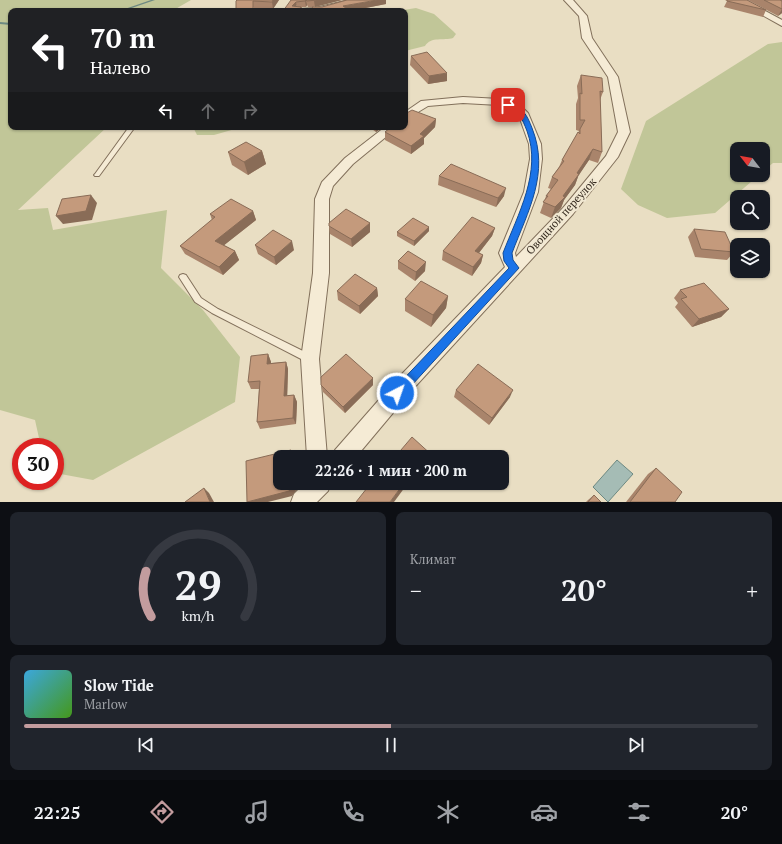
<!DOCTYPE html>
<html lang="ru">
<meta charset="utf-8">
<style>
:root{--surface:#171b24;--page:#20242c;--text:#f1f3f6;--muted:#9ea1a6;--line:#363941;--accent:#c39c9e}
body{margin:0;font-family:"PT Serif",serif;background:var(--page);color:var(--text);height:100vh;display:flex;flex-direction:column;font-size:15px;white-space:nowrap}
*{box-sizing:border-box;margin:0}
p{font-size:13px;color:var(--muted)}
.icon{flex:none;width:22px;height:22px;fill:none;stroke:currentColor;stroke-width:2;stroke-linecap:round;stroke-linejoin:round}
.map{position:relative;height:502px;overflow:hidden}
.panel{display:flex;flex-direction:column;gap:10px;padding:10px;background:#0d0f14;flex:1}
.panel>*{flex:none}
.top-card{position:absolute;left:8px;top:8px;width:400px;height:122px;border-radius:8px;box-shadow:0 1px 3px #0004;background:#202124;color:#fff;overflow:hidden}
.needle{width:26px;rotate:301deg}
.fabs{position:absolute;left:730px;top:142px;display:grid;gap:8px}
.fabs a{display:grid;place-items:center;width:40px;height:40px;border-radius:8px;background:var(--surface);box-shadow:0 1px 3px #0004;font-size:20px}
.speed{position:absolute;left:12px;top:438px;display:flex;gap:8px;font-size:20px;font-weight:700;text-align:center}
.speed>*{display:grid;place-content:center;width:52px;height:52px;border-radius:50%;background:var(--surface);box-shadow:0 1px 3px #0004;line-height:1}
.speed .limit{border:6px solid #d22;background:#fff;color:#111}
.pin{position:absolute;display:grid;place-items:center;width:34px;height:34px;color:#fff;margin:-17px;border-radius:8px;box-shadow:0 2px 6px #0006}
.me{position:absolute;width:44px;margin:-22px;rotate:41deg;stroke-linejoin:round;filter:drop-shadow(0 0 3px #0008)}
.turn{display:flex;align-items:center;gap:14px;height:84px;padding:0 16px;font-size:18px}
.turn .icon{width:52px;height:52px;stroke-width:2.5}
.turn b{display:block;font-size:28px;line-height:34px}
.lanes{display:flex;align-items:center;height:38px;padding:0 16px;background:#0003;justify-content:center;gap:20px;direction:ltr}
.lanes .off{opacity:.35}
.big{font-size:30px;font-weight:700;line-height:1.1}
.panel .widget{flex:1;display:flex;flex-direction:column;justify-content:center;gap:6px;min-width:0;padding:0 14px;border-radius:8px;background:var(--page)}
.panel .dial{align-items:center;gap:0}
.dial svg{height:104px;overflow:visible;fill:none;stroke:var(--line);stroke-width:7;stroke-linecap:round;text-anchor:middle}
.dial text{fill:var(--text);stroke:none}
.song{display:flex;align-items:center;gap:12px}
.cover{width:48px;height:48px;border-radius:6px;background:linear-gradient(135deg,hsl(200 70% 55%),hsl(100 70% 35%))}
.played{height:4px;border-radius:2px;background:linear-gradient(90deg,var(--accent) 50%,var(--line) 50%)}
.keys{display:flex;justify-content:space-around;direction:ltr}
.heat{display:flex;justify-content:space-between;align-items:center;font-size:22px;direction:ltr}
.panel .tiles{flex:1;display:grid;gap:10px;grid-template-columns:1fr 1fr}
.widget:last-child{grid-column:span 2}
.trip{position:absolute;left:273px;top:450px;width:236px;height:40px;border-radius:8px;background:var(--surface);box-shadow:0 1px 3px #0004;font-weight:700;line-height:40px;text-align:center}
.dock{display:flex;height:64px;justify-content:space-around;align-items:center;background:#090b0e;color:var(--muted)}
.dock .icon{width:28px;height:28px}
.dock .selected{color:var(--accent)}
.dock b{font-size:18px;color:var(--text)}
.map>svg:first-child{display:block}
.green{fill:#c1c698}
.water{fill:#a5bcb5;stroke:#6d8982}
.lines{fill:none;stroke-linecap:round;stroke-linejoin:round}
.stream{fill:#6d8982;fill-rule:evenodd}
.lane-casing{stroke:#82705b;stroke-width:2}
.street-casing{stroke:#82705b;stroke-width:2}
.lane{fill:#f5ebd5;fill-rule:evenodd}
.street{fill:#f5ebd5;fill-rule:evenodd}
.wall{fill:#a9846b}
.shaded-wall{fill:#896c57}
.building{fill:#c49a7c;stroke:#896c57}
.route{fill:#1a73e8;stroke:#114b97}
.labels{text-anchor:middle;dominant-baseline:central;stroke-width:4;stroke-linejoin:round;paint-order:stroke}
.street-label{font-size:11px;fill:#33281e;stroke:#f1e8d2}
</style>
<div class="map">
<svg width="782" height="502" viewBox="0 0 782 502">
<rect width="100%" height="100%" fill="#e9dec3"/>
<g class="green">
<path d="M0,0H191L172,11H11V127H107L18,210L48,208L53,230L167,210L161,268L203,310L240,357L235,402L93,480L55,473V447H41L35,420L0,410Z"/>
<path d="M416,8L434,14L453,31L456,34L453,38C444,41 431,36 425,46L405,51V11H397Z"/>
<path d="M782,42V163H773L763,171V149H737V175H759L715,213L667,218L638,205L621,189L646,121L768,44Z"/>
<path d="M193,127H242L214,135H197Z"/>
</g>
<path class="water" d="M617,460L633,474L608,502L593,487Z"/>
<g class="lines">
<g class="stream">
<path d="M151,0H155L123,11H119Z"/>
<path d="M0,22L11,23V25L0,24Z"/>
</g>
<g class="lane-casing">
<g id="lane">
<path d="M129,127H135L99,176H95L94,175L95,174Z"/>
<path d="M183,274L186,275L201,298L218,309L313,356L314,359L313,362L310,363L307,362L212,313L195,302L179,277L180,275Z"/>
</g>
</g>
<g class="street-casing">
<g id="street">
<path d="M349,0H364L322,11H294L298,9L315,8Z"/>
<path d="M564,0H573L587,16L592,38L618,77L630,132L618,157L573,214L413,389L356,457H332L335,450L399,377L505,267L499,253L524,192L530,159L529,144L519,116L513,110L499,105L463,103L428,106L405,120V112L421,101L463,97L500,99L521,106L528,113L541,144L542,159L538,192L515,253L516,257L563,208L606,156L618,132L608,77L582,38L579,16Z"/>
<path d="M735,0H745L782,20V26Z"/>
<path d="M385,127H398L353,164L333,186L329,199V273L319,359L327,457H307L301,359L313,273L315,199L322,182L345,158Z"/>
<path d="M305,483H331L328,491L317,502H291L294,494Z"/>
</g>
</g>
<use href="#lane" class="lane"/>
<use href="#street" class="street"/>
</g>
<g class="wall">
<path d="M237,0H279L273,9L254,8Z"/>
<path d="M291,0H342L313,7L386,4L350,11H312V7H308L307,5L306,7H302V11Z"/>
<path d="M725,0H747L766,10L763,17L724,7L727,1Z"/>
<path d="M748,0H782V13L778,16Z"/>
<path d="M411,56L447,81L428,84L410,65Z"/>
<path d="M581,75L603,92L600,100L602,152L598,163L589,160L579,174L575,185L564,200L561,208L551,218L540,213L546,196L551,189L548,188L552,177L559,167L562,160L579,131L576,130V104L578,98L577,86Z"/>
<path d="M436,119L435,127L424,138V144L411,154L385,140V132Z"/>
<path d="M369,127H383L376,132Z"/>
<path d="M262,151L266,164L248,175L232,165L228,152Z"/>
<path d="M439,176L504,196L496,207L438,185Z"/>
<path d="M253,211L256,220L224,245L235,251L239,260L223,275L185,254L180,246L212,220L210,214Z"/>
<path d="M370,223V232L352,247L330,234L329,226Z"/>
<path d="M429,227V231L414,246L397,236V232Z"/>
<path d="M495,228L492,236L479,253L483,255L481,263L472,276L442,260L443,251Z"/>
<path d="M694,229L734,252L727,260L695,257L688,237Z"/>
<path d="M255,245L294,250L276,265L258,254Z"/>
<path d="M398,261L425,271L415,281L398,269Z"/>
<path d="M377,288L378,296L360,314L338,300L337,291Z"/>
<path d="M680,290L729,309L721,317L692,327L675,307L678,303L674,298Z"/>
<path d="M448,296L446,308L431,327L405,311V299Z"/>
<path d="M268,354L271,362V363L286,362L288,369L287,396L294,395L297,402L296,424L260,429L257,422L259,389H251L248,382Z"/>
<path d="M321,385H373L345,413L323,392Z"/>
<path d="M456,390L510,397L489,425L454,397Z"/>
<path d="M656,468L675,502H626L648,474Z"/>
<path d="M594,495L601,502H586L588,500Z"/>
</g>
<g class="shaded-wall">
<path d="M273,0H279L273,9L272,2Z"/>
<path d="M306,0L307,5L306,7L305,1Z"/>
<path d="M317,0H342L315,7L314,1Z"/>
<path d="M377,0H386V4L350,11L343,6Z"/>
<path d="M296,2L297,8L292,6Z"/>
<path d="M301,7L302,11H299Z"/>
<path d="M782,9V13L778,16Z"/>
<path d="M447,73V81L428,84L429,76Z"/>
<path d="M436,119L435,127L424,138V144L411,154V146L420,134Z"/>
<path d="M375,127H383L376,132Z"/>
<path d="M593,149L589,160L579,175V174L575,185L564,200L561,208L551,218L555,207L563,196L577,173Z"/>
<path d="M262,151L266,164L248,175L244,162Z"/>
<path d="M506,188L504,196L496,207L498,198Z"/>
<path d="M91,195L97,203L92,220L63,224L56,216Z"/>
<path d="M253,211L256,220L218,250L215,241Z"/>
<path d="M370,223V232L352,247L351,239Z"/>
<path d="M429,227V231L414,246V241Z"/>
<path d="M495,228L492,236L474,259L475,251Z"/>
<path d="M292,241L294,250L276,265L274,257Z"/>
<path d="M235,251L239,260L223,275L219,267Z"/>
<path d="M483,255L481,263L472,276L473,267Z"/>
<path d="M426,262L425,271L415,281L416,272Z"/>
<path d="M377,288L378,296L360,314L359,306Z"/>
<path d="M448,296L446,308L431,327L433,315Z"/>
<path d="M729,309L721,317L692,327L699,319Z"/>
<path d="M268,354L271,362V371L267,364Z"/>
<path d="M286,362L288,369L287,403L284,396Z"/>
<path d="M373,378V385L345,413L343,407Z"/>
<path d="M513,390L510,397L489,425L492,418Z"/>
<path d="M294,395L297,402L296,424L293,418Z"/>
<path d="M291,450L294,456V457H292Z"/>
<path d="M294,483H296L297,489L292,496L268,502H247Z"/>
<path d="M404,483H408L394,502H390Z"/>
<path d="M204,488L209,493L214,502H210Z"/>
</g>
<g class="building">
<path d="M237,0H273L272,2L253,1V11H236V1Z"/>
<path d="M291,0H306L305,1L296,2L292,6L301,7L299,11H283Z"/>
<path d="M306,0H317L307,1Z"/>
<path d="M347,0H377L343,6L350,11H315L312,7H322Z"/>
<path d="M727,0H747L766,10L727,1Z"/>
<path d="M764,0H780L782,1V9Z"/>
<path d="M427,52L447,73L429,76L411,56Z"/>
<path d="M581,75L602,78L603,92L600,91L602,152L593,149L577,173L579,174L563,196L565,197L555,207L543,202L548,196H546L558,180L552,177L564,161L562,160L578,132L580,134V129L585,120H580V93L582,94Z"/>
<path d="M412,110L436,119L420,134L424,136L411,146L385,132L391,127H405V114Z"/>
<path d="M246,142L262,151L244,162L228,152Z"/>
<path d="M451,164L506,188L498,198L439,176Z"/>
<path d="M91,195L86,211L56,216L62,199Z"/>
<path d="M231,199L253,211L215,241L235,251L219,267L180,246L215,217L210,214Z"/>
<path d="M346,209L370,223L351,239L329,226V223Z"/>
<path d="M472,217L495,228L475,251L483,255L473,267L443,251Z"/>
<path d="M413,218L429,227L414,241L397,232Z"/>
<path d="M694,229L725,232L734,252L701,249Z"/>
<path d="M273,230L292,241L274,257L255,245Z"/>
<path d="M408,251L426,262L416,272L398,261Z"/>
<path d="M355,274L377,288L359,306L337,291Z"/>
<path d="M421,281L448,296L433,315L405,299Z"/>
<path d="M704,283L729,309L699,319L681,299L687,297L680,290Z"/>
<path d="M268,354L267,364L286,362L284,396L294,395L293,418L257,422L260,381L248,382L251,356Z"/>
<path d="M346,354L373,378L343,407L321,385V377Z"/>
<path d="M478,364L513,390L492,418L456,390Z"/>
<path d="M412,437L434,457H395Z"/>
<path d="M291,450L292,457H280V483H294V484L289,491L247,502L246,461Z"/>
<path d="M656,468L682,492L675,502H630Z"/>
<path d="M371,483H404L390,502H356Z"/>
<path d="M204,488L210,502H185Z"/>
<path d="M594,495L601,502H588Z"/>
</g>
<path class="route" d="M508,103C523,107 527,115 532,128C550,173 528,211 512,253L513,260L519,268L401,397L397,399L393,397L391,393L393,390L509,268L504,261L503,253C518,214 542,172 527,131C522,118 519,111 506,107V104Z"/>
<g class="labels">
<g class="street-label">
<text transform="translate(561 216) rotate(-48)">Овощной переулок</text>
</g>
</g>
</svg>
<div class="fabs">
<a><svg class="needle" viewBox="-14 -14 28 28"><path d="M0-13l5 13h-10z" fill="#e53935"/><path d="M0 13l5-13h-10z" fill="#9ea1a6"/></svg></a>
<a><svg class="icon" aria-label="search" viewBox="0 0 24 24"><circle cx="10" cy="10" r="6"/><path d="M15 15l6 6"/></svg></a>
<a><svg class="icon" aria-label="layers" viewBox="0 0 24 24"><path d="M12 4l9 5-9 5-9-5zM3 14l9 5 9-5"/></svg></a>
</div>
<div class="speed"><div class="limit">30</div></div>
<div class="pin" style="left:508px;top:105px;background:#d93025"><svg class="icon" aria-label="arrive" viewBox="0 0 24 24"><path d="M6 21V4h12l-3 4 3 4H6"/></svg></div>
<svg class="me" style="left:397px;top:393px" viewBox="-20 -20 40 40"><circle r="17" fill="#1a73e8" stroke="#fff" stroke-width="3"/><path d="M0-11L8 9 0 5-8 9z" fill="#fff"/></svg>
<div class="trip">22:26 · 1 мин · 200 m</div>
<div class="top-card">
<div class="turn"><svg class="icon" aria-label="left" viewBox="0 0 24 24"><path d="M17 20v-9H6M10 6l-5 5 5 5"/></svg><div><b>70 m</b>Налево</div></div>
<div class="lanes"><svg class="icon" aria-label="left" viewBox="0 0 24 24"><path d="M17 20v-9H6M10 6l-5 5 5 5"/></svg><svg class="icon off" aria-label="ahead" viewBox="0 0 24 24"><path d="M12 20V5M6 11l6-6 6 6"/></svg><svg class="icon off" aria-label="right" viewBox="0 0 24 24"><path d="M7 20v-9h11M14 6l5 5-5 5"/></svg></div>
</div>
</div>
<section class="panel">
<div class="tiles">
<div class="widget dial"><svg viewBox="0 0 100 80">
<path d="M14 69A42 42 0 1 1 86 69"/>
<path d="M14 69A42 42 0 0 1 10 34" stroke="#c39c9e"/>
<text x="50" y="56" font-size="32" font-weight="700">29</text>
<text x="50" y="72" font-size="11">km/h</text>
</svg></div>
<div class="widget"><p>Климат</p>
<div class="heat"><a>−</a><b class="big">20°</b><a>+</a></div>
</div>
<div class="widget">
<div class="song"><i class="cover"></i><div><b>Slow Tide</b><p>Marlow</p></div></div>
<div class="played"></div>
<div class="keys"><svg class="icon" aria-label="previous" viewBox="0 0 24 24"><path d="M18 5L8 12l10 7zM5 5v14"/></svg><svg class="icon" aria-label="pause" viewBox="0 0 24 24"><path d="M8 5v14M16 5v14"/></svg><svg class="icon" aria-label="next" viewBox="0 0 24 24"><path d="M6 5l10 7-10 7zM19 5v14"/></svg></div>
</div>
</div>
</section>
<nav class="dock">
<b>22:25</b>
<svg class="icon selected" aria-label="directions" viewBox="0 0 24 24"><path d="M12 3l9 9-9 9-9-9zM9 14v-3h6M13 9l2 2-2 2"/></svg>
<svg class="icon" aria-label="music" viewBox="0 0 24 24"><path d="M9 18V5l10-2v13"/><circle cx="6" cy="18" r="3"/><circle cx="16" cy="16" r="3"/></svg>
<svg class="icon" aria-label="phone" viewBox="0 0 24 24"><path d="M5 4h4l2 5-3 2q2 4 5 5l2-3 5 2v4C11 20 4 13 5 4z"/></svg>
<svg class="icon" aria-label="climate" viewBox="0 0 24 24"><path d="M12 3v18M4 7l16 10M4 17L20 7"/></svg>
<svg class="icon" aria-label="car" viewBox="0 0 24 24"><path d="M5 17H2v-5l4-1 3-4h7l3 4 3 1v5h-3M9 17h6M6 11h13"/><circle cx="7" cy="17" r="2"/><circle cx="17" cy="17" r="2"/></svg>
<svg class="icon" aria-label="filters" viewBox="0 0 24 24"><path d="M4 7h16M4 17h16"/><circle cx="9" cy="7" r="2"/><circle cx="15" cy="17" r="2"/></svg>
<b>20°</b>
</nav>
